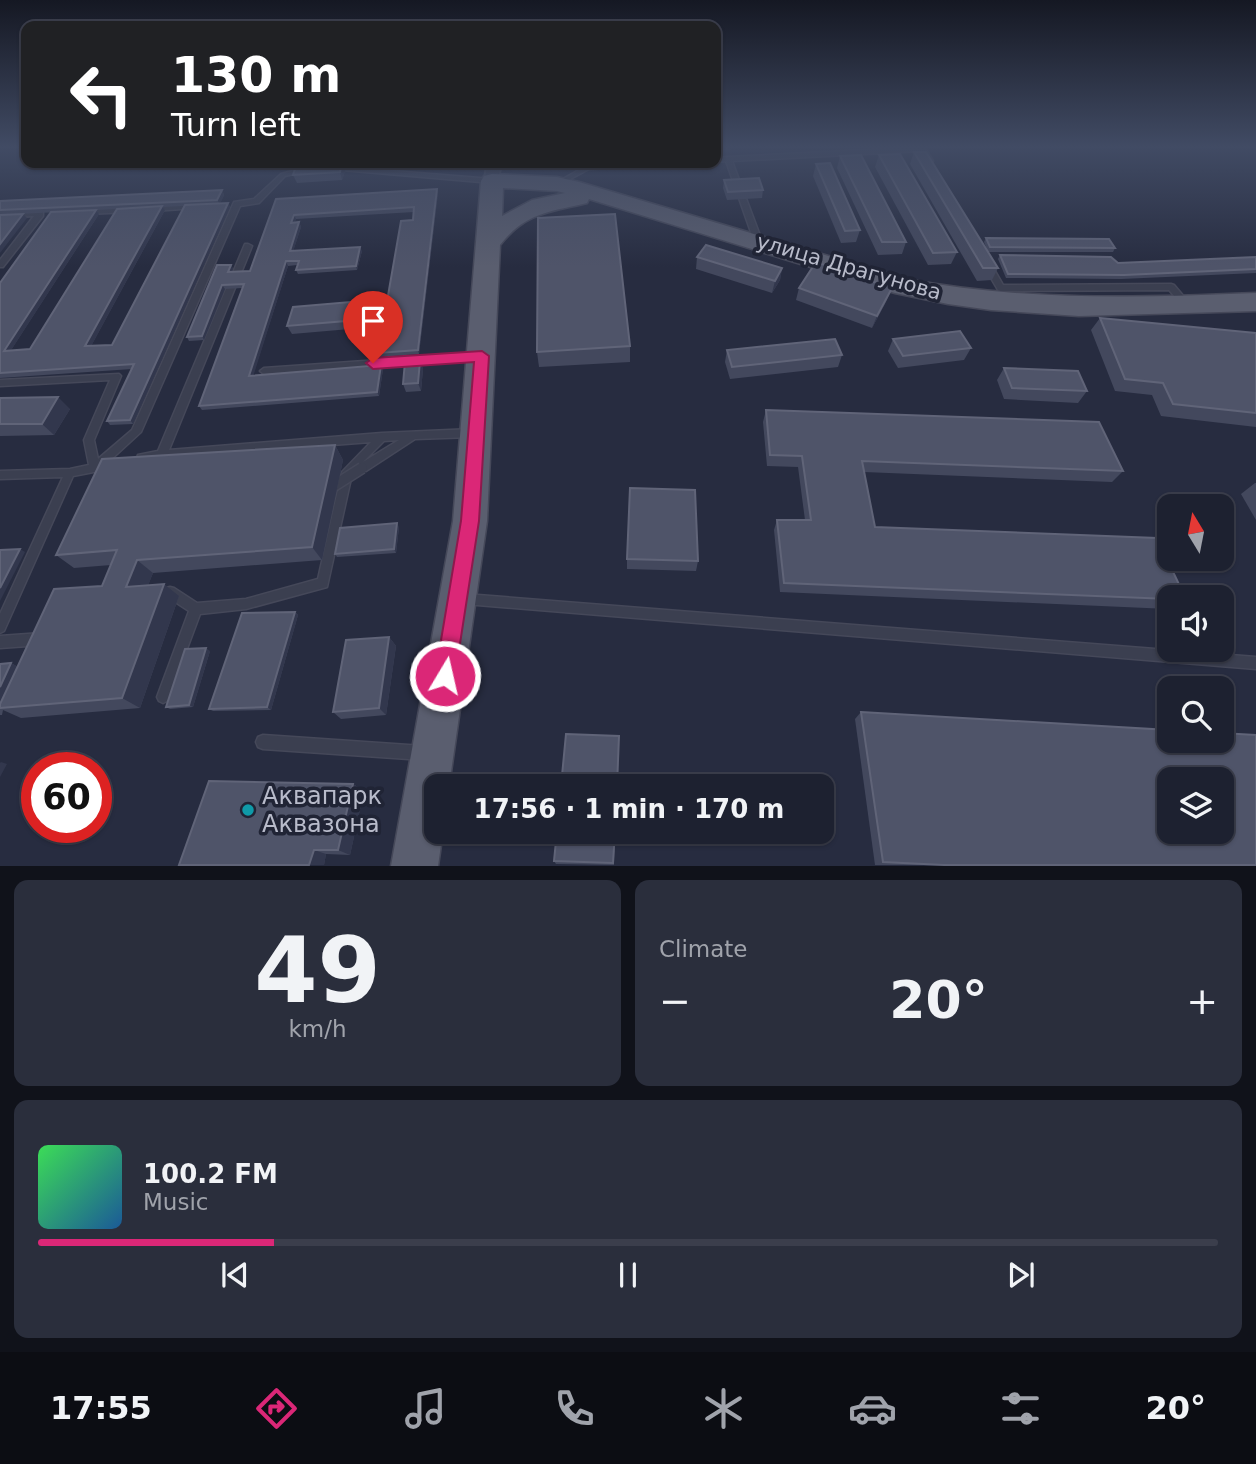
<!DOCTYPE html>
<meta charset="utf-8">
<style>
:root{--surface:#1d2130;--page:#2a2e3c;--text:#f1f3f6;--muted:#a0a3ab;--line:#3b3e4c;--accent:#db2777}
body{margin:0;font-family:"DejaVu Sans",sans-serif;background:var(--page);color:var(--text);height:100vh;display:flex;flex-direction:column;font-size:26px;white-space:nowrap}
*{box-sizing:border-box;margin:0}
p{font-size:23px;color:var(--muted)}
.icon{flex:none;width:38px;height:38px;fill:none;stroke:currentColor;stroke-width:2;stroke-linecap:round;stroke-linejoin:round}
.map{position:relative;height:866px;overflow:hidden}
.drawer{display:flex;flex-direction:column;gap:14px;padding:14px;background:#10121a;flex:1}
.drawer>*{flex:none}
.banner{position:absolute;left:21px;top:21px;width:700px;height:147px;border-radius:14px;box-shadow:0 2px 5px #0004,0 0 0 2px var(--line);background:#202124;color:#fff;overflow:hidden}
.needle{width:46px;rotate:350deg}
.tools{position:absolute;left:1157px;top:494px;display:grid;gap:14px}
.tools a{display:grid;place-items:center;width:77px;height:77px;border-radius:14px;background:var(--surface);box-shadow:0 2px 5px #0004,0 0 0 2px var(--line);font-size:35px}
.speed{position:absolute;left:21px;top:752px;display:flex;gap:14px;font-size:35px;font-weight:700;text-align:center}
.speed>*{display:grid;place-content:center;width:91px;height:91px;border-radius:50%;background:var(--surface);box-shadow:0 2px 5px #0004,0 0 0 2px var(--line);line-height:1}
.speed .limit{border:10px solid #d22;background:#fff;color:#111}
.pin{position:absolute;display:grid;place-items:center;width:60px;height:60px;color:#fff;margin:-72px -30px;border-radius:50% 50% 50% 0;rotate:-45deg;box-shadow:0 0 7px #0007}
.pin .icon{rotate:45deg}
.me{position:absolute;width:77px;margin:-38px;rotate:9deg;stroke-linejoin:round;filter:drop-shadow(0 0 5px #0008)}
.turn{display:flex;align-items:center;gap:24px;height:147px;padding:0 35px;font-size:32px}
.turn .icon{width:91px;height:91px;stroke-width:2.5}
.turn b{display:block;font-size:49px;line-height:60px}
.big{font-size:52px;font-weight:600;line-height:1.1}
.drawer .widget{flex:1;display:flex;flex-direction:column;justify-content:center;gap:10px;min-width:0;padding:0 24px;border-radius:14px;background:var(--page)}
.drawer .dial{align-items:center;gap:0}
.dial b{font-size:91px;line-height:1}
.song{display:flex;align-items:center;gap:21px}
.cover{width:84px;height:84px;border-radius:10px;background:linear-gradient(135deg,hsl(130 70% 55%),hsl(210 70% 35%))}
.played{height:7px;border-radius:4px;background:linear-gradient(90deg,var(--accent) 20%,var(--line) 20%)}
.keys{display:flex;justify-content:space-around;direction:ltr}
.heat{display:flex;justify-content:space-between;align-items:center;font-size:38px;direction:ltr}
.drawer .tiles{flex:1;display:grid;gap:14px;grid-template-columns:1fr 1fr}
.widget:last-child{grid-column:span 2}
.trip{position:absolute;left:424px;top:774px;width:410px;height:70px;border-radius:14px;background:var(--surface);box-shadow:0 2px 5px #0004,0 0 0 2px var(--line);font-weight:600;line-height:70px;text-align:center}
.menu{display:flex;height:112px;justify-content:space-around;align-items:center;background:#0c0d13;color:var(--muted)}
.menu .icon{width:49px;height:49px}
.menu .active{color:var(--accent)}
.menu b{font-size:32px;color:var(--text)}
.map>svg:first-child{display:block}
.lines{fill:none;stroke-linecap:round;stroke-linejoin:round}
.service-casing{stroke:#454859;stroke-width:3}
.minor-casing{stroke:#454859;stroke-width:4}
.primary-casing{stroke:#454859;stroke-width:3}
.service{fill:#3b3f50;fill-rule:evenodd}
.minor{fill:#3b3f50;fill-rule:evenodd}
.primary{fill:#5a5e6f;fill-rule:evenodd}
.service-bridge-casing{stroke:#454859;stroke-width:13;stroke-linecap:butt}
.service-bridge{stroke:#3b3f50;stroke-width:10}
.wall{fill:#43485d;fill-rule:evenodd}
.shaded-wall{fill:#32374d}
.building{fill:#4f5469;stroke:#606478;stroke-width:2;fill-rule:evenodd}
.route{fill:#db2777;stroke:#8e194d;stroke-width:2}
.culture-dot{fill:#0f9aa8;stroke:#202435;stroke-width:2.5}
.labels{text-anchor:middle;dominant-baseline:central;stroke-width:7;stroke-linejoin:round;paint-order:stroke}
.street-label{font-size:21px;fill:#b8bbca;stroke:#202435}
.near-poi-label{font-size:24px;fill:#b8bbca;stroke:#202435;text-anchor:start}
</style>
<div class="map">
<svg width="1256" height="866" viewBox="0 0 1256 866">
<rect width="100%" height="100%" fill="#272c40"/>
<g class="lines">
<g class="service-casing">
<g id="service">
<path d="M923,147L925,148L933,161L932,162H928L921,151L732,161L762,241L758,243L754,241L726,161L716,162V158L728,157Z"/>
<path d="M628,163H663L660,165L589,169L559,185L554,184L586,166Z"/>
<path d="M332,166L492,179L495,181L492,183L330,169V167Z"/>
<path d="M304,168L307,170L306,171L285,176L259,203L240,206L141,432L104,466V470L73,476L4,631L0,633V614L63,477L0,479V471L70,469L89,465L84,440L110,380L0,386V380L119,374L121,376L94,440L98,459L132,430L234,202L254,199L281,174Z"/>
<path d="M194,204H197V208L153,211L149,209L153,207Z"/>
<path d="M127,208H130V212L87,214L83,212L87,210Z"/>
<path d="M40,212H43V216L3,267H0V260L34,216L0,218V214Z"/>
<path d="M245,244H248L252,246L169,450L382,433L473,429L476,430L478,433L476,436L473,437L415,439L366,471H358L357,468L352,474L327,587L246,609L200,614L169,697L167,701L163,703L159,701L157,697L189,611L166,596L164,592L166,588L170,587L174,588L197,603L246,599L318,579L342,472L371,442L162,458L142,462L138,461L137,458L138,455L158,451ZM399,440L363,462L384,441Z"/>
<path d="M985,264H991L1003,285L1171,284L1174,285L1191,305L1187,308L1184,307L1169,290L1001,291L998,290L984,266Z"/>
<path d="M480,353L484,356L480,359L264,374L260,371L264,368Z"/>
<path d="M465,594L1256,657V669L465,604L461,603L459,599L461,595Z"/>
<path d="M42,633L46,635L48,639L46,643L42,645L0,648V636Z"/>
<path d="M263,735L423,746L428,748L430,753L428,758L423,760L263,749L258,747L256,742L258,737Z"/>
</g>
</g>
<g class="minor-casing">
<path id="minor" d="M487,163H501L497,184L492,185L485,181Z"/>
</g>
<g class="primary-casing">
<path id="primary" d="M492,174L557,177L579,182L906,279C1023,301 1138,298 1256,293V311L1079,316L991,310L948,304L895,293L589,199L587,203C550,212 526,212 500,245L487,521L449,786H436V831H443L438,866H391L453,521L481,181L484,176ZM503,188L557,191L565,193L532,200L502,216Z"/>
</g>
<use href="#service" class="service"/>
<use href="#minor" class="minor"/>
<use href="#primary" class="primary"/>
<g class="service-bridge-casing">
<path id="service-bridge" d="M329,489L362,468"/>
</g>
<use href="#service-bridge" class="service-bridge"/>
</g>
<g class="wall">
<rect x="716" y="146" width="14" height="4"/>
<path d="M914,152L998,268L992,280L977,281L910,164Z"/>
<path d="M879,155L957,252L951,264L928,265L875,167Z"/>
<path d="M840,156L906,242L902,254L878,255L837,168Z"/>
<path d="M342,163L345,171L342,180L297,183L293,175Z"/>
<path d="M816,164L860,230L856,242L841,243L813,176Z"/>
<path d="M724,180L763,190L762,198L727,200L723,188Z"/>
<path d="M437,189L438,193L419,354L380,357L378,353L413,220L414,212L296,219L294,223L299,222L301,227L293,251H362L357,270L298,274L296,270L297,265L288,266L253,375L383,369L379,396L202,410L199,406L242,288L225,289L204,340L189,341L187,337L231,265L233,269L232,272L250,271L276,199Z"/>
<path d="M222,190L224,195L220,203H228L230,207L133,424L110,425L107,421L132,369L0,378V283L58,212L0,215V201ZM184,206L112,345L91,346L165,210L163,207ZM117,209L30,349L11,350L99,214L96,210Z"/>
<path d="M986,238L1115,248L1113,252H988L984,242Z"/>
<path d="M1000,255L1118,263L1256,257V273L1121,279L1006,278L998,259Z"/>
<path d="M697,257L782,268L780,280L772,293L696,269Z"/>
<path d="M799,288L887,300L872,328L796,300Z"/>
<path d="M350,302L354,311L350,329L292,334L287,326Z"/>
<path d="M1100,318L1256,333V427L1161,416L1152,395L1115,391L1091,330Z"/>
<path d="M893,339L971,348L964,360L898,368L888,351Z"/>
<path d="M630,346V362L539,367L537,352Z"/>
<path d="M727,350L842,355L838,367L730,379L725,362Z"/>
<path d="M420,361L423,369L421,391L406,392L403,384Z"/>
<path d="M1004,368L1087,391L1078,403L1004,399L997,380Z"/>
<path d="M0,398L70,409L54,435L0,436Z"/>
<path d="M766,410L1123,471L1112,482L864,472L875,527L1169,597V609L780,592L774,530L777,520H805L798,467L767,466L763,422Z"/>
<path d="M335,445L343,460L322,560L153,573L148,585L179,596L140,708L21,718L3,710L2,715H0V664L11,663L18,667L102,586L111,565L74,568L56,555Z"/>
<path d="M1255,483H1256V520L1241,494Z"/>
<path d="M399,527L396,553L337,557L335,554Z"/>
<path d="M627,559L698,561L696,571L627,569Z"/>
<path d="M295,612L298,615L271,710L213,711L209,709Z"/>
<path d="M389,637L396,646L386,715L341,719L333,712Z"/>
<path d="M210,651L193,707L170,709L166,707Z"/>
<path d="M861,712L1256,865H875L855,719Z"/>
<path d="M353,784L364,791L350,855L326,854L324,865H179Z"/>
<path d="M557,831H615L614,865L556,864L554,861Z"/>
</g>
<g class="shaded-wall">
<path d="M342,163L345,171L342,180L340,172Z"/>
<path d="M437,189L438,193L419,354L418,350Z"/>
<path d="M222,190L224,195L220,204L217,200Z"/>
<path d="M228,203L230,207L133,424L130,420Z"/>
<path d="M162,206L165,210L89,350L85,346Z"/>
<path d="M96,210L99,214L8,355L4,351Z"/>
<path d="M23,214L27,218L0,253V244Z"/>
<path d="M294,215L296,219L293,227L291,223Z"/>
<path d="M299,222L301,227L292,255L290,251Z"/>
<path d="M360,247L362,251L357,270L356,266Z"/>
<path d="M286,261L288,266L252,380L249,376Z"/>
<path d="M231,265L233,269L230,276L228,272Z"/>
<path d="M782,268L780,280L772,293L775,281Z"/>
<path d="M222,285L225,289L204,340L202,336Z"/>
<path d="M892,288L887,300L872,328L877,316Z"/>
<path d="M350,302L354,311L350,329L346,321Z"/>
<path d="M420,361L423,369L421,391L418,383Z"/>
<path d="M381,365L383,369L379,396L377,392Z"/>
<path d="M58,397L70,409L54,435L42,424Z"/>
<path d="M335,445L343,460L322,560L312,547Z"/>
<path d="M397,523L399,527L396,553L394,549Z"/>
<path d="M20,549L25,552L0,601V588Z"/>
<path d="M137,560L153,573L143,599L126,587Z"/>
<path d="M164,584L179,596L140,708L122,698Z"/>
<path d="M295,612L298,615L271,710L267,707Z"/>
<path d="M389,637L396,646L386,715L379,708Z"/>
<path d="M206,648L210,651L193,707L189,705Z"/>
<path d="M11,663L22,669L0,708V687Z"/>
<path d="M1,762L7,764L0,777V763Z"/>
<path d="M353,784L364,791L350,855L338,850Z"/>
<path d="M314,850L326,854L324,865H309Z"/>
</g>
<g class="building">
<path d="M914,152H926L998,268H983Z"/>
<path d="M900,154L957,252L933,253L879,155Z"/>
<path d="M861,155L906,242H882L840,156Z"/>
<path d="M342,163L340,172L293,175L296,166Z"/>
<path d="M830,163L860,230L845,231L816,164Z"/>
<path d="M759,178L763,190L728,192L724,180Z"/>
<path d="M437,189L418,350L378,353L401,221L413,220L414,207L294,215L291,223L299,222L290,251L360,247L356,266L296,270L299,261H286L249,376L381,365L377,392L199,406L244,284L222,285L202,336L187,337L217,265H231L228,272L250,271L276,199Z"/>
<path d="M222,190L217,200L0,210V201Z"/>
<path d="M228,203L130,420L107,421L134,364L0,373V283L51,212L96,210L4,351L30,349L117,209L162,206L85,346L112,345L185,205Z"/>
<path d="M23,214L0,244V215Z"/>
<path d="M615,214L630,346L537,352L538,218Z"/>
<path d="M986,238L1109,239L1115,248L990,247Z"/>
<path d="M706,245L782,268L775,281L697,257Z"/>
<path d="M1000,255L1111,257L1118,263L1256,257V269L1124,275L1008,274Z"/>
<path d="M816,262L892,288L877,316L799,288Z"/>
<path d="M350,302L346,321L287,326L293,307Z"/>
<path d="M1100,318L1256,333V413L1173,404L1163,383L1125,379Z"/>
<path d="M960,331L971,348L903,356L893,339Z"/>
<path d="M835,339L842,355L732,367L727,350Z"/>
<path d="M420,361L418,383L403,384L405,362Z"/>
<path d="M1004,368L1078,371L1087,391L1012,388Z"/>
<path d="M58,397L42,424H0V398Z"/>
<path d="M766,410L1099,422L1123,471L862,461L875,527L1157,538L1185,597H1169V599L784,583L777,520H811L802,456L770,455Z"/>
<path d="M335,445L312,547L137,560L126,587L164,584L122,698L0,708V704L54,589L102,586L117,550L56,555L102,459Z"/>
<path d="M630,488L695,490L698,561L627,559Z"/>
<path d="M397,523L394,549L335,554L340,528Z"/>
<path d="M20,549L0,588V550Z"/>
<path d="M295,612L267,707L209,709L242,613Z"/>
<path d="M389,637L379,708L333,712L346,640Z"/>
<path d="M206,648L189,705L166,707L185,649Z"/>
<path d="M11,663L0,687V664Z"/>
<path d="M861,712L1169,730V740H1222V733L1256,735V865H944L883,862ZM1169,779H1222V831H1169Z"/>
<path d="M566,734L619,736L617,786H561Z"/>
<path d="M209,781L353,784L338,850H314L309,865H179Z"/>
<path d="M557,831H615L613,863L554,861Z"/>
</g>
<linearGradient id="sky" x2="0" y2="1"><stop stop-color="#151823"/><stop offset="0.55" stop-color="#414b64"/><stop offset="1" stop-color="#414b64" stop-opacity="0"/></linearGradient>
<rect width="1256" height="267" fill="url(#sky)"/>
<path class="route" d="M482,351L489,356L479,521L455,676L452,683L445,686L438,683L435,676L461,521L474,362L373,369L366,363L373,358Z"/>
<circle class="culture-dot" cx="248" cy="810" r="7"/>
<g class="labels">
<g class="street-label">
<text transform="translate(849 267) rotate(16)">улица Драгунова</text>
</g>
<g class="near-poi-label">
<text x="262" y="796">Аквапарк<tspan x="262" dy="28">Аквазона</tspan></text>
</g>
</g>
</svg>
<div class="tools">
<a><svg class="needle" viewBox="-14 -14 28 28"><path d="M0-13l5 13h-10z" fill="#e53935"/><path d="M0 13l5-13h-10z" fill="#a0a3ab"/></svg></a>
<a><svg class="icon" aria-label="sound" viewBox="0 0 24 24"><path d="M4 9h4l5-4v14l-5-4H4zM17 9q2 3 0 6"/></svg></a>
<a><svg class="icon" aria-label="search" viewBox="0 0 24 24"><circle cx="10" cy="10" r="6"/><path d="M15 15l6 6"/></svg></a>
<a><svg class="icon" aria-label="layers" viewBox="0 0 24 24"><path d="M12 4l9 5-9 5-9-5zM3 14l9 5 9-5"/></svg></a>
</div>
<div class="speed"><div class="limit">60</div></div>
<div class="pin" style="left:373px;top:363px;background:#d93025"><svg class="icon" aria-label="arrive" viewBox="0 0 24 24"><path d="M6 21V4h12l-3 4 3 4H6"/></svg></div>
<svg class="me" style="left:445px;top:676px" viewBox="-20 -20 40 40"><circle r="17" fill="#db2777" stroke="#fff" stroke-width="3"/><path d="M0-11L8 9 0 5-8 9z" fill="#fff"/></svg>
<div class="trip">17:56 · 1 min · 170 m</div>
<div class="banner">
<div class="turn"><svg class="icon" aria-label="left" viewBox="0 0 24 24"><path d="M17 20v-9H6M10 6l-5 5 5 5"/></svg><div><b>130 m</b>Turn left</div></div>
</div>
</div>
<section class="drawer">
<div class="tiles">
<div class="widget dial"><b>49</b><p>km/h</p></div>
<div class="widget"><p>Climate</p>
<div class="heat"><a>−</a><b class="big">20°</b><a>+</a></div>
</div>
<div class="widget">
<div class="song"><i class="cover"></i><div><b>100.2 FM</b><p>Music</p></div></div>
<div class="played"></div>
<div class="keys"><svg class="icon" aria-label="previous" viewBox="0 0 24 24"><path d="M18 5L8 12l10 7zM5 5v14"/></svg><svg class="icon" aria-label="pause" viewBox="0 0 24 24"><path d="M8 5v14M16 5v14"/></svg><svg class="icon" aria-label="next" viewBox="0 0 24 24"><path d="M6 5l10 7-10 7zM19 5v14"/></svg></div>
</div>
</div>
</section>
<nav class="menu">
<b>17:55</b>
<svg class="icon active" aria-label="directions" viewBox="0 0 24 24"><path d="M12 3l9 9-9 9-9-9zM9 14v-3h6M13 9l2 2-2 2"/></svg>
<svg class="icon" aria-label="music" viewBox="0 0 24 24"><path d="M9 18V5l10-2v13"/><circle cx="6" cy="18" r="3"/><circle cx="16" cy="16" r="3"/></svg>
<svg class="icon" aria-label="phone" viewBox="0 0 24 24"><path d="M5 4h4l2 5-3 2q2 4 5 5l2-3 5 2v4C11 20 4 13 5 4z"/></svg>
<svg class="icon" aria-label="climate" viewBox="0 0 24 24"><path d="M12 3v18M4 7l16 10M4 17L20 7"/></svg>
<svg class="icon" aria-label="car" viewBox="0 0 24 24"><path d="M5 17H2v-5l4-1 3-4h7l3 4 3 1v5h-3M9 17h6M6 11h13"/><circle cx="7" cy="17" r="2"/><circle cx="17" cy="17" r="2"/></svg>
<svg class="icon" aria-label="filters" viewBox="0 0 24 24"><path d="M4 7h16M4 17h16"/><circle cx="9" cy="7" r="2"/><circle cx="15" cy="17" r="2"/></svg>
<b>20°</b>
</nav>
